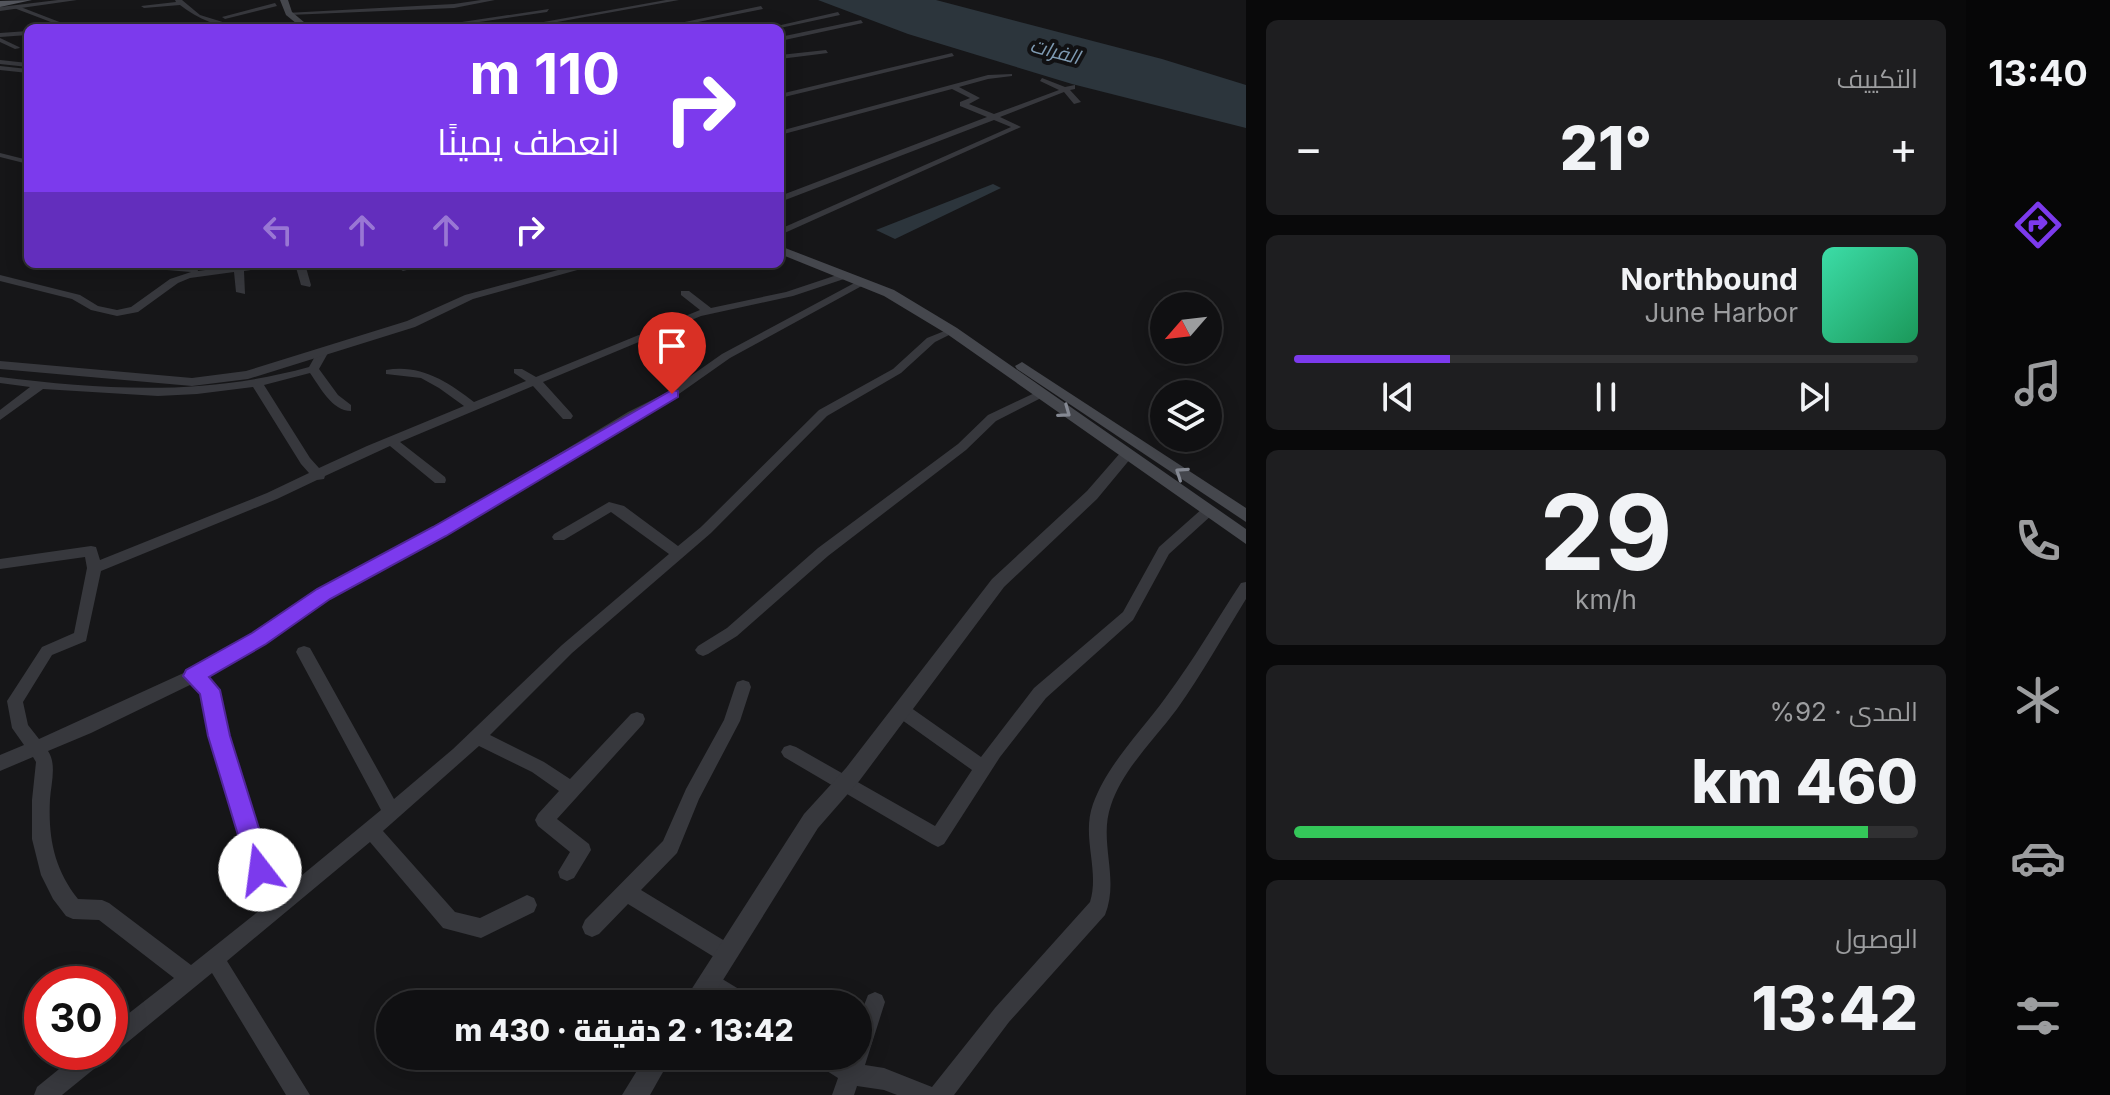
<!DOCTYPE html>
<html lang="ar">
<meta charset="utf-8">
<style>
:root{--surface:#101012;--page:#1e1e20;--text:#f1f3f6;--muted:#9c9d9f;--line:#303032;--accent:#7c3aed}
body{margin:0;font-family:Inter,Cairo,sans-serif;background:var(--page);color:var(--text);direction:rtl;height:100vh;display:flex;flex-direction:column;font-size:30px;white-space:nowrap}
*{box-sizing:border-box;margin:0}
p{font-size:26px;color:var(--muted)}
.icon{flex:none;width:44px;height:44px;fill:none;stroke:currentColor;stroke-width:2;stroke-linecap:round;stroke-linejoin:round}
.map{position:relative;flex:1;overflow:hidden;direction:ltr}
.side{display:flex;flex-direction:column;gap:20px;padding:20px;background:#09090a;width:720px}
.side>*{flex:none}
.top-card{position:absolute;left:24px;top:24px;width:760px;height:244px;border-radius:12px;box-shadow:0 4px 20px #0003,0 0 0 2px var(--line);direction:rtl;background:#7c3aed;color:#fff;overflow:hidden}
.needle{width:52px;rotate:242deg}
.tools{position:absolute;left:1150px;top:292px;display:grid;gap:16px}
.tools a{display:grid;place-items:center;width:72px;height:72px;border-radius:50%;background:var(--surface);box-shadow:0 4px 20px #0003,0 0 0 2px var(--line);font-size:40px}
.speed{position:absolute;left:24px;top:966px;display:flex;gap:16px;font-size:40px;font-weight:700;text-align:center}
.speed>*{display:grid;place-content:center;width:104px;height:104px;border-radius:50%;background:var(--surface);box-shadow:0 4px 20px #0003,0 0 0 2px var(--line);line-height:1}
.speed .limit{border:12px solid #d22;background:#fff;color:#111}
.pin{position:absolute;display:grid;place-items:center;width:68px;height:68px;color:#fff;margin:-82px -34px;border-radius:50% 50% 50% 0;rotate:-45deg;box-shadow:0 0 8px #0007}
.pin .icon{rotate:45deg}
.me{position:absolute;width:88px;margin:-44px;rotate:345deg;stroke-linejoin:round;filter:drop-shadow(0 0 6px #0008)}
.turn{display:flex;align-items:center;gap:28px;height:168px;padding:0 32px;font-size:36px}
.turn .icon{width:104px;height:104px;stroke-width:2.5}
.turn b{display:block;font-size:56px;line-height:68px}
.lanes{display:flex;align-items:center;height:76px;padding:0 32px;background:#0003;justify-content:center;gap:40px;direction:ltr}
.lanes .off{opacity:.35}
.big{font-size:60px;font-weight:800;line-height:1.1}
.side .card{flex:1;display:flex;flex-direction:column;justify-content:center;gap:12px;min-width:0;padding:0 28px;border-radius:12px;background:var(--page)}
.side .dial{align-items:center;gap:0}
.dial b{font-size:104px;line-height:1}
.song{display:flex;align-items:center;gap:24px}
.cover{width:96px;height:96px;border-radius:12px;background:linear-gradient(135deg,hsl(160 70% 55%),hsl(150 70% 35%))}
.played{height:8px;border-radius:4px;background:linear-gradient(90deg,var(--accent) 25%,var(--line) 25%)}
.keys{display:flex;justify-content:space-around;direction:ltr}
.heat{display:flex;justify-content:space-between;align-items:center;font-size:44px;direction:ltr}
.charge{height:12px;border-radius:6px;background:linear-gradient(90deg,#34c759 92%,var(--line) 0)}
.trip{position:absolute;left:376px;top:990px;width:496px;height:80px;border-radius:40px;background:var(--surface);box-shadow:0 4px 20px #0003,0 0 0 2px var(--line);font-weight:800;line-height:80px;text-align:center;direction:rtl}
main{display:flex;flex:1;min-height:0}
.tab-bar{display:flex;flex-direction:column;width:144px;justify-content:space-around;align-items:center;background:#060607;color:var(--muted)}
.tab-bar .icon{width:56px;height:56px}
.tab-bar .current{color:var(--accent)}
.tab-bar b{font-size:36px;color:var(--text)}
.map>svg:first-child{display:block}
.water{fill:#2c353c}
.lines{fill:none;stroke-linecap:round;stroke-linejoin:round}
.minor{fill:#37383d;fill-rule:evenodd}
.tertiary{fill:#37383d;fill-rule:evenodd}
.secondary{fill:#45474d;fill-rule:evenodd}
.primary{fill:#53555c;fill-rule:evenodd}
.oneway{stroke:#858993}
.route{fill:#7c3aed;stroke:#51269a;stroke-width:2}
.labels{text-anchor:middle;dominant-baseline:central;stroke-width:8;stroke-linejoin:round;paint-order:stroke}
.far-water-label{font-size:20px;font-style:italic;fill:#7f9bb3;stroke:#111113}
</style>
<main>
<nav class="tab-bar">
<b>13:40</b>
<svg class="icon current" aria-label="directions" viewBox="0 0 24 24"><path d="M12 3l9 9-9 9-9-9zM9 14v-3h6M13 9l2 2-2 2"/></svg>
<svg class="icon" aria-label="music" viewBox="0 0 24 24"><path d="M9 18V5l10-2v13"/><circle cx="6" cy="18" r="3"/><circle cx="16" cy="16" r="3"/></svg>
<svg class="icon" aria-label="phone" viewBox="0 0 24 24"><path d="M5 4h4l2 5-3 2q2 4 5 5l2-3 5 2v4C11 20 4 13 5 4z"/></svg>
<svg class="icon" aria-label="climate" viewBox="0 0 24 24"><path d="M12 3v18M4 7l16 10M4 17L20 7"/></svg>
<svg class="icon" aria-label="car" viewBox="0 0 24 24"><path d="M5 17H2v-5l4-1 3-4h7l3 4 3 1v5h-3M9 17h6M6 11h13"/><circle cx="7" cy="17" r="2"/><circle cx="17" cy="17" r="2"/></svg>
<svg class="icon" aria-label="filters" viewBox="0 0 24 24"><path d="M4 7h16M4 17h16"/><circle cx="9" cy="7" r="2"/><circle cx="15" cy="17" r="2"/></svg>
</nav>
<section class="side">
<div class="card"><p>التكييف</p>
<div class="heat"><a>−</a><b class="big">21°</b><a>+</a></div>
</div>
<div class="card">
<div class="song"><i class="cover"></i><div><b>Northbound</b><p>June Harbor</p></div></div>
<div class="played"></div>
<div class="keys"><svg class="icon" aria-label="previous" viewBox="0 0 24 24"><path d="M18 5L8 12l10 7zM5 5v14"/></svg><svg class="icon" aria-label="pause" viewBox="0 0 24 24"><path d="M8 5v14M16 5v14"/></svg><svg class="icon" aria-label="next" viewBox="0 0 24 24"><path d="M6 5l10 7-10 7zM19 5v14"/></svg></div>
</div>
<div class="card dial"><b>29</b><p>km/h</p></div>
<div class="card"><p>المدى · 92%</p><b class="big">460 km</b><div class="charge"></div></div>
<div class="card"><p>الوصول</p><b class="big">13:42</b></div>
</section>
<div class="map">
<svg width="1246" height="1095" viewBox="0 0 1246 1095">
<rect width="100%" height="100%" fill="#161618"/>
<g class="water">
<path d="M818,0H936L1162,59L1246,85V128L1072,84L908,34Z"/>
<path d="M993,184L1001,188L895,239L876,230Z"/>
</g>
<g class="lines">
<g class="minor">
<path d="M175,0H182L200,15L242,28C219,28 198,19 180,5L144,8L141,6L176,2Z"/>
<path d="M481,0H495L454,8L289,15L286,13L454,4Z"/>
<path d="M666,0H679L524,28H510Z"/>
<path d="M275,3L277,6L225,19L222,17Z"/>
<path d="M14,6H18L75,28H32L56,24L14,8Z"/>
<path d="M761,6L763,9L668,28H656Z"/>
<path d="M549,9L547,12L438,28H422Z"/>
<path d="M838,12L840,15L780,28H768Z"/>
<path d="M861,20L863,23L780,41V37Z"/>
<path d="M374,22H378L380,28H374Z"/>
<path d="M28,31V35L0,37V33Z"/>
<path d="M0,38L19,47L20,48L15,49L0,42Z"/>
<path d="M826,50L828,53L780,59V55Z"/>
<path d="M952,53L954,56L780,98V94Z"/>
<path d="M0,60L28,63V67L0,64Z"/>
<path d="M1012,74V76L988,79L959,87L980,98L969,104L994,114L1059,90L1040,81L1042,78L1065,87L1075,85V89L1070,90L1081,102L1074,104L1064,92L1000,117L1021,127L780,235V229L1011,127L994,120L780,202V196L987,117L960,106V102L970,98L952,89L780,135V131L988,75Z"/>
<path d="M0,153L28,160V164L0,157Z"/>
<path d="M126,264L194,266L197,267L198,271L250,264H277L272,267L244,271L245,294L236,292L234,272L190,278L178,283L138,312L117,316L91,310L72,299L0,281V275L80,295L98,306L117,310L131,307L170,279L191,272L131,267Z"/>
<path d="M295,264H305L311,285L310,287L301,285Z"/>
<path d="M409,264H430L403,271L398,268Z"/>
<path d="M846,272L851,275L850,277L793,296L701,316L543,382L571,413L573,416L571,419H563L533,386L400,442L445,477L446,480L445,483H435L390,446L325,476L324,479L317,480L277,499L101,571L86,641L52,655L23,702L28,725L39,739L188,671L254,634L318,590L434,529L628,412L668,392L722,354L860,280L869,282L730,358L676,396L636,418L444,535L328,598L264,642L206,677L217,690L227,736L268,866L284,890L381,810L296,652L298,648L304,646L310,648L394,799L453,749L562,645L669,554L611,512L564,540H554L552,537L554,534L609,502L624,506L678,546L701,527L819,410L893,369L927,338L952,328L957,331L935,342L901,373L827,416L711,533L572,653L490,735L544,762L570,779L631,714L637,712L643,714L645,719L643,724L557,819L589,844L591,850L574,878L567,881L560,878L558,872L570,852L538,826L535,820L538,814L559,791L532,772L479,746L383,831L455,912L480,918L527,895L534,898L537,905L534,912L481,938L443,928L370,842L227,961L310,1095H286L212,973L118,1050L110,1053L108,1052L110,1028L174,978L99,920L73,919L66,916L53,899L41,875L32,839V800L36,762L33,757L0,771V755L24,745L12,728L7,701L42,647L74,633L87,568L85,557L0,569V559L91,546L96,547L100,560L267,493L309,473L301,464L253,387L197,394L158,396L43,389L0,420V410L30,387L0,383V377C106,390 204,396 309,367L318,351H326L328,353L319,369L338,395L351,405V411C332,411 320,387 310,373L264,385L310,458L319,468L367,446L464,406L439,388L421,378L386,374V370C421,364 448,382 474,402L526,381L514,373V369H522L536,377L700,310L681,295V291H689L711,308L786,292ZM192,684L202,693L211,736L251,870L270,902L191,965L109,903L102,900L78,899C54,869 48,837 50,799C51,784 57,764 48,751L91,733Z"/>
<path d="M1041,390L1047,394L1045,396L996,421L966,450L828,556L737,636L708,654L703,656L698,654L695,650L698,646L727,628L818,548L958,444L988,415Z"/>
<path d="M1208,506L1213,508L1215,511L1213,514L1169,554L1133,620L1046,698L1000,757L944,844L938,847L932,844L784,757L781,752L784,747L790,745L796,747L935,826L972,770L895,715L893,710L895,705L901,703L907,705L981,757L1034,688L1123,612L1159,547L1203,508Z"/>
<path d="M1246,582V599C1223,636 1202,674 1177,709C1154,740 1123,769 1111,805C1098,842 1120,878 1105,915L1009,1022L954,1095H897L884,1090L857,1086L854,1095H832L838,1078L816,1064L813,1056H858V1021L868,995L875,992L882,995L885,1002L865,1065L884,1068L932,1087L995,1008L1090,902C1100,870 1081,837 1093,804C1108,763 1141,732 1166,697C1193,661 1216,621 1241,583Z"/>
<path d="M743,680L749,682L751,687L740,721L699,799L677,853L641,890L733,946L736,953L733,960L726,963L719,960L628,904L599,934L592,937L585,934L582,927L585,920L663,841L686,789L724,720L735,687L737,682Z"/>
<path d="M709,971L752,997L755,1004C735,1004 708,1004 699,981L702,974Z"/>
<path d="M80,1052H108L105,1060L62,1095H34L37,1087Z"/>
</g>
<g class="tertiary">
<path d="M58,0H77L0,11V7Z"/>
<path d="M0,66L28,69V73L0,70Z"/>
<path d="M580,264H599L473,299L415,327L248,379L192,386L0,369V361L192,378L246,371L407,321L465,295Z"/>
<path d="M1126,450L1133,455L1131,458L1097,499L1004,587L860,780L818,828L708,1004H682L804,814L846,768L992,579L1087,491L1121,452Z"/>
<path d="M646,1056H672L650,1095H622Z"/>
</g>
<g class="secondary">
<path d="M280,0H288L292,12L311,28H302L286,15Z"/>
<path d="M780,246L894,290L957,328L1246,529V544L947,334L884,296L780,254Z"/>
<path d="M1022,362L1246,508V522L1017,369L1015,366Z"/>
</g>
<path class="primary" d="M32,0L0,7V1Z"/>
</g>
<defs><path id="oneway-chevron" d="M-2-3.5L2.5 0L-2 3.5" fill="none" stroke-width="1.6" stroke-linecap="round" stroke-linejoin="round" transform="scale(2)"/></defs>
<g class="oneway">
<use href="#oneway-chevron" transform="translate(1065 412) rotate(36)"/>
<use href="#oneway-chevron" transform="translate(1181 473) rotate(-146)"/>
</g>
<path class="route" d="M672,390L678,391V397L446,536L330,599L266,644L209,677L220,690L230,736L272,870L268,878L260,881L251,878L208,736L200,694L183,676L186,670L252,633L317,589L433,527Z"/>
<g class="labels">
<g class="far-water-label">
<text transform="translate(1055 51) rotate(15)">الفرات</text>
</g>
</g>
</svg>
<div class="tools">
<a><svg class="needle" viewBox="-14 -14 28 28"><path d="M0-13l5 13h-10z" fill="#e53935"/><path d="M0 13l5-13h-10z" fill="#9c9d9f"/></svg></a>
<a><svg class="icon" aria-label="layers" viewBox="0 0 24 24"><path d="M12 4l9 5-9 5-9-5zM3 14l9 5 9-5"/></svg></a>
</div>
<div class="speed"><div class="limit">30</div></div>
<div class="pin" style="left:672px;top:394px;background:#d93025"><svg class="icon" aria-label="arrive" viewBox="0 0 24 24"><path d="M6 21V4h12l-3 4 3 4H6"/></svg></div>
<svg class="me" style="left:260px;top:870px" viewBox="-20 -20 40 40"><circle r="19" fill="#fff"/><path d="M0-13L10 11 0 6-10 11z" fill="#7c3aed"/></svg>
<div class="trip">13:42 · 2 دقيقة · 430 m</div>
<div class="top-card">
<div class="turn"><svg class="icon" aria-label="right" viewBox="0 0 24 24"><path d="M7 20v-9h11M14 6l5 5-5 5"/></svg><div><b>110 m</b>انعطف يمينًا</div></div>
<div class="lanes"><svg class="icon off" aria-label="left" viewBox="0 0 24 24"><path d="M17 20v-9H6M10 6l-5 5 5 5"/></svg><svg class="icon off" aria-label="ahead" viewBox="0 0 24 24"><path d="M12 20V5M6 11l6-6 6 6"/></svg><svg class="icon off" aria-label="ahead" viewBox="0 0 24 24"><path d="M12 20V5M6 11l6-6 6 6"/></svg><svg class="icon" aria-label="right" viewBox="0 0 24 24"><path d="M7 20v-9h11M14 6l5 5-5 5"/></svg></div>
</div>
</div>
</main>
